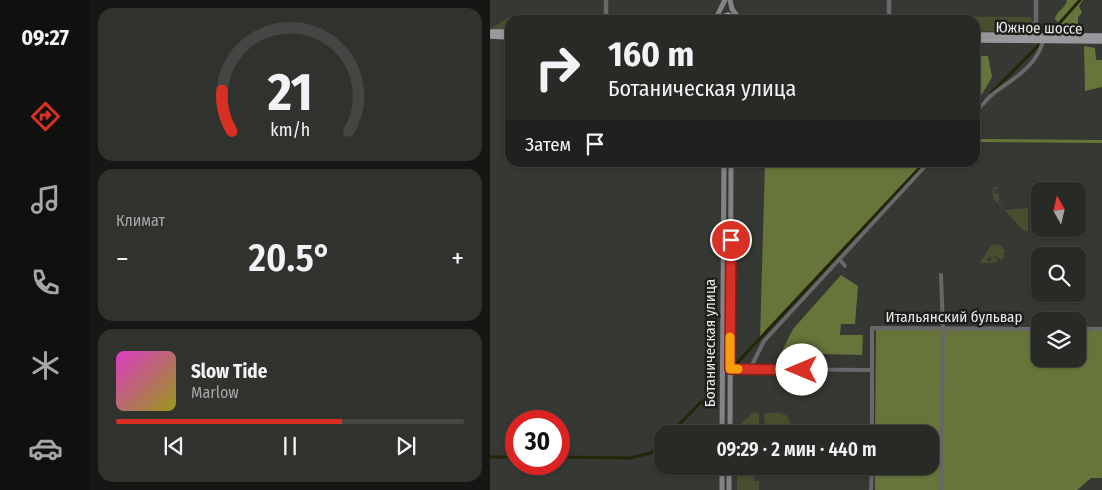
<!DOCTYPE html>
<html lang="ru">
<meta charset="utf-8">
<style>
:root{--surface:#282a26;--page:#30322e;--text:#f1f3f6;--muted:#a5a7a7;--line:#444643;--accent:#d93025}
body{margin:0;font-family:"Fira Sans Condensed",sans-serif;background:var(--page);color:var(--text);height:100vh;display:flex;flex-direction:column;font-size:19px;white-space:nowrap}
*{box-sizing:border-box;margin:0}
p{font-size:16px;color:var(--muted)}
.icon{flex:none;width:28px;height:28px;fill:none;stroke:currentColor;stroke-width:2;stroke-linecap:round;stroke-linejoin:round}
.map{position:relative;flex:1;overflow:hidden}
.panel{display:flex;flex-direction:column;gap:8px;padding:8px;background:#161715;width:400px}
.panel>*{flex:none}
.top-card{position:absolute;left:15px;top:15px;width:475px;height:152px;border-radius:15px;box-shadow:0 1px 4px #0004,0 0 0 1px var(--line);background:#282a26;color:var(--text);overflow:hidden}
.needle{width:32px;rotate:352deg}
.controls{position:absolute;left:541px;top:182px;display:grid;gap:10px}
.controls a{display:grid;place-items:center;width:55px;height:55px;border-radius:10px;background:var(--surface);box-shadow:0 1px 4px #0004,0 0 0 1px var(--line);font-size:25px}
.speed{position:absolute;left:15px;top:410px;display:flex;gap:10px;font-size:25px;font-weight:700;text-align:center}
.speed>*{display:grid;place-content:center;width:65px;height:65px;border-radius:50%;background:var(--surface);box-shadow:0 1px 4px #0004,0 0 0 1px var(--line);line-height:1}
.speed .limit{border:8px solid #d22;background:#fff;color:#111}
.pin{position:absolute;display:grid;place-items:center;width:42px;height:42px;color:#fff;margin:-21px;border:2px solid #fff;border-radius:50%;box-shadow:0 1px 5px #0007}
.me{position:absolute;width:55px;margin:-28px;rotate:270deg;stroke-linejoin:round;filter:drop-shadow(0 0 4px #0008)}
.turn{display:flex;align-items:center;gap:18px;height:105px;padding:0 20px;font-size:22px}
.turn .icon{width:65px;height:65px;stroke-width:2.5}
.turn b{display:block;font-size:35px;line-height:42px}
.then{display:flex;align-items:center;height:48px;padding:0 20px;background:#0003;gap:10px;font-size:19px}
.big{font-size:38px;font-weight:600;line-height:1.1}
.panel .tile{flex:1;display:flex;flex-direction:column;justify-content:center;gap:8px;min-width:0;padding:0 18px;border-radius:15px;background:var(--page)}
.panel .dial{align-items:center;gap:0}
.dial svg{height:130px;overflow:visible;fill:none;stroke:var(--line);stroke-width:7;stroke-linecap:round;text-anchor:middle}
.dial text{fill:var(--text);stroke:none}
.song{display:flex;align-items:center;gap:15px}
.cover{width:60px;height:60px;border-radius:8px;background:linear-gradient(135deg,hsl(310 70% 55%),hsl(60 70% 35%))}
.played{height:5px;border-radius:2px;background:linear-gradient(90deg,var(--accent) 65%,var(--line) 65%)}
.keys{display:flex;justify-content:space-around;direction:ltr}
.heat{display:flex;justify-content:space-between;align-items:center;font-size:28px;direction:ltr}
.trip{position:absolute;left:164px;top:425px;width:285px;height:50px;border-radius:15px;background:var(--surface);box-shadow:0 1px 4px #0004,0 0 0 1px var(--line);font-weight:600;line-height:50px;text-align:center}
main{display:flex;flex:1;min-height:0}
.menu{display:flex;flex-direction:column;width:90px;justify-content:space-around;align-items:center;background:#10110f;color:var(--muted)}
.menu .icon{width:35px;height:35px}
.menu .on{color:var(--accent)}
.menu b{font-size:22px;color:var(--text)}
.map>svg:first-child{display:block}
.green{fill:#474f2e}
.forest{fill:#68753a}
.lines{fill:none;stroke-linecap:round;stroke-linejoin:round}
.canal{stroke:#202607;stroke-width:3}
.minor{stroke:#68686b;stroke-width:4}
.tertiary{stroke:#68686b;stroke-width:4.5}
.secondary{stroke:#838387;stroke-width:5}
.primary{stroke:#98989d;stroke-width:5.5}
.route-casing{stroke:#8d1f18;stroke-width:12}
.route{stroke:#d93025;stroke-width:9}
.slow{stroke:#f59e0b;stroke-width:9}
.labels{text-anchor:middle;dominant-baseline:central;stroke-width:5;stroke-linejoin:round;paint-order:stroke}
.street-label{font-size:15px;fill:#e9eae7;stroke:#1e1f1c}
</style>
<main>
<nav class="menu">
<b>09:27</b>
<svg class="icon on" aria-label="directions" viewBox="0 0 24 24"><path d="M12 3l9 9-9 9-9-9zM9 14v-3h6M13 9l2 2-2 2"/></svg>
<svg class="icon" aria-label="music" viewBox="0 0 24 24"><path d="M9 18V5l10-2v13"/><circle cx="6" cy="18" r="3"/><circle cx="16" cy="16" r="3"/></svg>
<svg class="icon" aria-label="phone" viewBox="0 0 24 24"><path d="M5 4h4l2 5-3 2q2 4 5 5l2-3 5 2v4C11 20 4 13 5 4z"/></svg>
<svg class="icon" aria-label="climate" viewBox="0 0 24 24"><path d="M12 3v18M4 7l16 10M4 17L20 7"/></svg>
<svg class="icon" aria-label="car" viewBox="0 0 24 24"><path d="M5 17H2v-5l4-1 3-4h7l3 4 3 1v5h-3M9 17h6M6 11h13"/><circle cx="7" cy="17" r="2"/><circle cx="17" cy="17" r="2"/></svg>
</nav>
<section class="panel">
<div class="tile dial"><svg viewBox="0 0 100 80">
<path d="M14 69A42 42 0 1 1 86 69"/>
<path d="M14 69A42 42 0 0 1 8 44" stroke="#d93025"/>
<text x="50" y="56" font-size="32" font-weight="700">21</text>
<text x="50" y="72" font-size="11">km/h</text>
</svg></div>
<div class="tile"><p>Климат</p>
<div class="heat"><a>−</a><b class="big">20.5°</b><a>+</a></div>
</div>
<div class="tile">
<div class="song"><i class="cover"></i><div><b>Slow Tide</b><p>Marlow</p></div></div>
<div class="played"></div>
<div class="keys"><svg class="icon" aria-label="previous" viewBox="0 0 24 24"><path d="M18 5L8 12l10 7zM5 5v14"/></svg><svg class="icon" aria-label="pause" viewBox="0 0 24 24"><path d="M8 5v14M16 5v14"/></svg><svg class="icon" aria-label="next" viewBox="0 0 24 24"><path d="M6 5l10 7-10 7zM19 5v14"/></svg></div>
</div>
</section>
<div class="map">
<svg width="612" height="490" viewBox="0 0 612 490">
<rect width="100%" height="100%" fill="#363833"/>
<g class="green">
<path d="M407,16L540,17L545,23L544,30L539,33L485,31V20H401Z"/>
<path d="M19,17H91L86,20H20V30L0,29Z"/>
<path d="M236,185L237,317L235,364L234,363Z"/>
<path d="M503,187L509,188L504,190V193L509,194V203L515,210L538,208V231H534L503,198Z"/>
<path d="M507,244L509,248L508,244L514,247L512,248L516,252L513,253L515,256L511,260L504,255L508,262L499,263L503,256L496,259L499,261L498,263H490L501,245Z"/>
<path d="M265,411L269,415V434H246V428Z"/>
<path d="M276,413H295L289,415H296L302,426L290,434L275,432L274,415Z"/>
<path d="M247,473H264V481H269V490H247Z"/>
</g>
<g class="forest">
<path d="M577,0H593L589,6L592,13L588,17V29L582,32L572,27L565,19C566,11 576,8 577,0Z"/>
<path d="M594,46L605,48L606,60H612V87L595,91Z"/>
<path d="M485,56H498L502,77L485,106Z"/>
<path d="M485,139L612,140V143L485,142Z"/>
<path d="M275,163H433L270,340Z"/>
<path d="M351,275L368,286L365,324H351L350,335H373L372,355L291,353L303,329Z"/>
<path d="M386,330H550V359H588V330H612V478H601L587,490H385V466H440V434H385Z"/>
</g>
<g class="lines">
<g class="canal">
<path d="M559,35L590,0"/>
<path d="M501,93L551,43"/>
<path d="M485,109L493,101"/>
<path d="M247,363L435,162"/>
<path d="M180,434L211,402"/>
<path d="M0,457H26"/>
<path d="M69,457L140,458L161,453L172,442"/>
</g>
<g class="minor">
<path d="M485,113C491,106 497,99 504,93C524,78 546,67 553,41"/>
<path d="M350,260L355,266"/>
<path d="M451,275L453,329L451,490"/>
<path d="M588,329H612"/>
<path d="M240,369L382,370V328L550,329"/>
<path d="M260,369L274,341L439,162"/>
<path d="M382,434V370"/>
<path d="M381,490L382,466"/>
</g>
<g class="tertiary">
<path d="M116,14V0"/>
<path d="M399,20V0"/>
<path d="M546,36V0"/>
</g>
<g class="secondary">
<path d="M240,0L242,9L248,17"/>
<path d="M226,18L235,0"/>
<path d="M232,434L234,162"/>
<path d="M240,434L241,162"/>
<path d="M232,490V466"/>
<path d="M239,490V466"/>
</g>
<g class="primary">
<path d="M223,20L238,15L252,20"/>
<path d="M0,32H20"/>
<path d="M485,35L612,36"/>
<path d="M0,36L20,37"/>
<path d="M485,40L612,41"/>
</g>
</g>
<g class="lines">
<g class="route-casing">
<path id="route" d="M241,240L240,369L312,370"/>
</g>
<use href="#route" class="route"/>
<path class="slow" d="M240,337V369H248"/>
</g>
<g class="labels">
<g class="street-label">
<text transform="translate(549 28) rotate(1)">Южное шоссе</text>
<text x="464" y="317">Итальянский бульвар</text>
<text transform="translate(220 343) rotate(-90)">Ботаническая улица</text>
</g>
</g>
</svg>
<div class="controls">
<a><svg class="needle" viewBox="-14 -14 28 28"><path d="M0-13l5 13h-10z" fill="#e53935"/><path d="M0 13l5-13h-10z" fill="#a5a7a7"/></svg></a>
<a><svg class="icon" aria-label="search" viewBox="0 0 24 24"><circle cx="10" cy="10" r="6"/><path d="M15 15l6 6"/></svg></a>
<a><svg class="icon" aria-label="layers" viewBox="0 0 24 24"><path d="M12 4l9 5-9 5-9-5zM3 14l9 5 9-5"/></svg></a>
</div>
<div class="speed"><div class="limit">30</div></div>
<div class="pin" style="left:241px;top:240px;background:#d93025"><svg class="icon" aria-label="arrive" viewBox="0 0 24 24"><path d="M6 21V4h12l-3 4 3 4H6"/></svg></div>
<svg class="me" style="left:312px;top:370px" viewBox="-20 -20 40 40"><circle r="19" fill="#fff"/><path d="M0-13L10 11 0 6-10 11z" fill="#d93025"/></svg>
<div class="trip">09:29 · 2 мин · 440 m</div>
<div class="top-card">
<div class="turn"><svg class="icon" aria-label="right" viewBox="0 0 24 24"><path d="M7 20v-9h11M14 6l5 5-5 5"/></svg><div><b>160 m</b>Ботаническая улица</div></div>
<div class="then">Затем<svg class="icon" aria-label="arrive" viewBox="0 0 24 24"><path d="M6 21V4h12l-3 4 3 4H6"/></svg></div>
</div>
</div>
</main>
